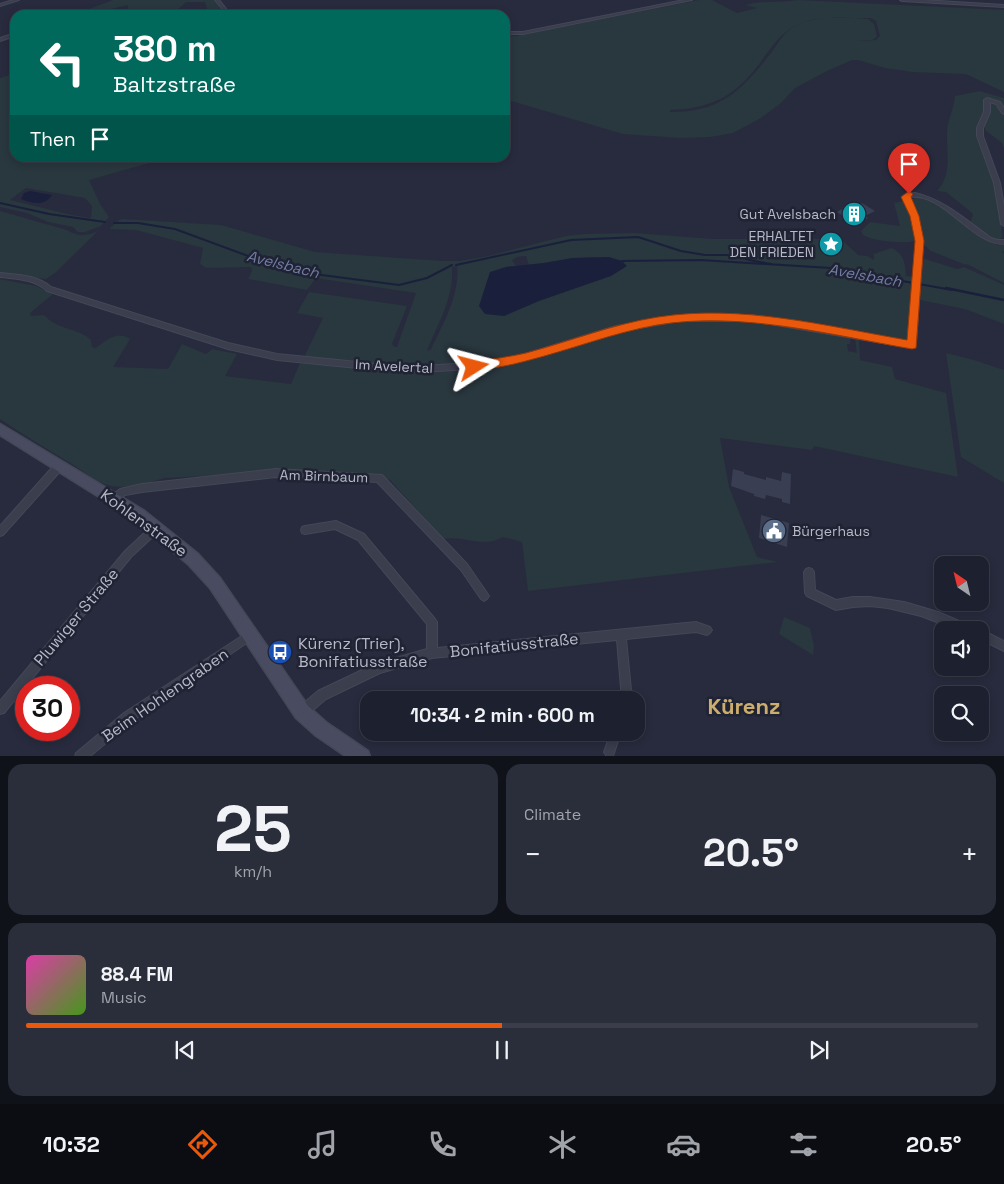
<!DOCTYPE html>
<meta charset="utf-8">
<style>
:root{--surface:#1d202e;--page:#2a2d3a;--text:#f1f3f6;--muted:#a0a3aa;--line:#3b3e4a;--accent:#ea580c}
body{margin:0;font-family:"Space Grotesk",sans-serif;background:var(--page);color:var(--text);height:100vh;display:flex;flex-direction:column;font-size:19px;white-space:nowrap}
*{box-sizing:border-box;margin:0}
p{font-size:16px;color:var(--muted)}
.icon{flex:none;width:28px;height:28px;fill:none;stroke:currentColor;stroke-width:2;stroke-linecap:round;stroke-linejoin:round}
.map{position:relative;height:756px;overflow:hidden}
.side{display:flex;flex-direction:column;gap:8px;padding:8px;background:#101219;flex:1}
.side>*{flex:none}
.guide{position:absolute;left:10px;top:10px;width:500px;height:152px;border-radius:15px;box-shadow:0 2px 8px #0003,0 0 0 1px var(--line);background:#00695c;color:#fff;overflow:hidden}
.needle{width:32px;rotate:325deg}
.tools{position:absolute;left:934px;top:556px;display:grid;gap:10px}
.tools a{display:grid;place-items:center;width:55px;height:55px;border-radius:10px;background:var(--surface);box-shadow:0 2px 8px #0003,0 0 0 1px var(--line);font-size:25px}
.speed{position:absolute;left:15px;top:676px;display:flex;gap:10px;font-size:25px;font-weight:700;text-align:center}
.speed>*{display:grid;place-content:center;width:65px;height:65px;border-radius:50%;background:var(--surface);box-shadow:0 2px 8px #0003,0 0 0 1px var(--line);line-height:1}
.speed .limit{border:8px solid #d22;background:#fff;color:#111}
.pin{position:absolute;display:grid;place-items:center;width:42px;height:42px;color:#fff;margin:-51px -21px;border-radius:50% 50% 50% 0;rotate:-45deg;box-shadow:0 0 5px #0007}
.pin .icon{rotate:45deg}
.me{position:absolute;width:55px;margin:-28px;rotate:81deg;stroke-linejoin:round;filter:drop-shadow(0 0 4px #0008)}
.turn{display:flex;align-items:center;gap:18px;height:105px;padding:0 20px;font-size:22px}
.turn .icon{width:65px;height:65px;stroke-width:2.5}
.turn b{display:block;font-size:35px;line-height:42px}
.then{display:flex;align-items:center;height:48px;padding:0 20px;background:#0003;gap:10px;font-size:19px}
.big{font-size:38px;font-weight:700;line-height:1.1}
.side .widget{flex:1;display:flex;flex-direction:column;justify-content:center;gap:8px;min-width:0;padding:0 18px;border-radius:15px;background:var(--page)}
.side .dial{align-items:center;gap:0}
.dial b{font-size:65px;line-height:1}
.song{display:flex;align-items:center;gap:15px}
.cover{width:60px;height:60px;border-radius:8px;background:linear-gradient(135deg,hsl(320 70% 55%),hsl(100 70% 35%))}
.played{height:5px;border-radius:2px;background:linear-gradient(90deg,var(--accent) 50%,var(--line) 50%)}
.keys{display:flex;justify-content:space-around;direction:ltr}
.heat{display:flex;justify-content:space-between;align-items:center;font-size:28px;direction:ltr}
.side .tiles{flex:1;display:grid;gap:8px;grid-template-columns:1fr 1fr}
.widget:last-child{grid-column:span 2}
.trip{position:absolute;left:360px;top:691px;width:285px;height:50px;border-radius:15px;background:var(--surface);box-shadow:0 2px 8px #0003,0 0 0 1px var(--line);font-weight:700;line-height:50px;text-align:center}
.tab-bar{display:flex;height:80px;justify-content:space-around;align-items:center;background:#0c0d12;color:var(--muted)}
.tab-bar .icon{width:35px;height:35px}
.tab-bar .selected{color:var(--accent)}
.tab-bar b{font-size:22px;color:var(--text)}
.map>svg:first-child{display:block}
.green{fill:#29373e;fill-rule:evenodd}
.water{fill:#1a203b}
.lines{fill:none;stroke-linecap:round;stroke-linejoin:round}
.stream-far1{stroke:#1a203b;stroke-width:2}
.stream{stroke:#1a203b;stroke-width:2.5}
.building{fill:#393e53}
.minor-casing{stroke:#444757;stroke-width:2}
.secondary-casing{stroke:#444757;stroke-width:3}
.minor{fill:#3a3e4d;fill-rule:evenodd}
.secondary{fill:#494c60;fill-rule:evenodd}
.route{fill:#ea580c;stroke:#983908}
.labels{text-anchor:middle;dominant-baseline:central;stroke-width:5;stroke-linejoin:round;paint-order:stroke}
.poi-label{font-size:14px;fill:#b7b9c8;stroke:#1f2333;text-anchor:end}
.street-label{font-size:14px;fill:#b7b9c8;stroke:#1f2333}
.water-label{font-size:15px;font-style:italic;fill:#727ca4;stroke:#1f2333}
.near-street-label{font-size:16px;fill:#b7b9c8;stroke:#1f2333}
.near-poi-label{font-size:16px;fill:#b7b9c8;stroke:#1f2333;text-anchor:start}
.near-district-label{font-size:22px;font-weight:bold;fill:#cdad6d;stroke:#1f2333}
</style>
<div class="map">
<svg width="1004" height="757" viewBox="0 0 1004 757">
<rect width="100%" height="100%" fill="#272b3d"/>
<g class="green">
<path d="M113,0H214L225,15H213L207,9L205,2H186L172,15H125L128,11V5L85,15H73Z"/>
<path d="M699,0H712L737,13L757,8L745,5C763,0 781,3 799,0L1004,10V92L966,74L912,72L885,68L858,60H852L827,71L795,88L781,103L761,118L733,133L710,137L680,138L623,134L505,99V36H516ZM828,18H871L876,21L880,36L876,40L857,41L872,40L877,37L874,24L868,19C844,17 807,14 787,32C780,38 776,47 771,53C741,91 721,112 670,112V110C695,109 719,104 738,87C773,58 772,21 828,18Z"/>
<path d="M15,73V158H167L89,180L100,204L109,217L101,226L85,232H78L73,227L48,222L27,213L0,207V78ZM26,188L85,198L92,206L91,218L72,215L10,200Z"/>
<path d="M980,91L1004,98V109C999,102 994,95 984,100L985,111L978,129L994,181L1003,237L999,240L987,236L970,223L973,214L971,212L946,192L937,191C953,174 946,153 947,131C948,119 954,108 955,96Z"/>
<path d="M990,103L995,104L1004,116V149L1002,143L985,130C983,121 991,116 990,103Z"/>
<path d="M917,197L933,202L989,240L998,245H1004V251H1002L1004,254V283L967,264L966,265L931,251L922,243L911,201Z"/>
<path d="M903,201C913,208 918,229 915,241C904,244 872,241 863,235L861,231L870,222L900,226L894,203Z"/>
<path d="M0,211L67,230C78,237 87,236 98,231L56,272L46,279L0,273Z"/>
<path d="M123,219L221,225L315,252L443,261H459L488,256L566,236L584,234L634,233L714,239H841L858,255L867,256L874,260V254L891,248C904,253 905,263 906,276L914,277L909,335L906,340C890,341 872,336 856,333C800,324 714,301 660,323L693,320L754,321L823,331L824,333L850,338V344H847L848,351L857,353L855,338L859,339L860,360L892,367L895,379L946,393L958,477L814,446L812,450L720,438L729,487L757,557L778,562L528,591L522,542L503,537C482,549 465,535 443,539L390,480C377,473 360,476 345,475C285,468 225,476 164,478C151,483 125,489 112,486C96,483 85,472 72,464C47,449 24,435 0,419V279L36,286L53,294L30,313L31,316L44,315C59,331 77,327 91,340L92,347L95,348C107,341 116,330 130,339L113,367L168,369L182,344L206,354L212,349L237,354L225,376L291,384L300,363L371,369L369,362L304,357L323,318L297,313L309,292L407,306L392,344L394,347H397L416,293L316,278L307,290L248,279L252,271L251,267L206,268L200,264L203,248L136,230L109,229L119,220ZM526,256L529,265C560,262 591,252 622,261L504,316L506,267L516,266L512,260L517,257ZM457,266C460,294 443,324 431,349L427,351C438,323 454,298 452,267Z"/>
<path d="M922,258L957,269L964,267L1004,285V324L965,309L920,300Z"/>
<path d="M946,353L974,360L1004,370V483L961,457Z"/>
<path d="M784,617L810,628L814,646L813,655L779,634Z"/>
</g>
<g class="water">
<path d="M30,191L52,195C44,207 32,203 21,199L24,193Z"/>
<path d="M609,257L622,261L627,266L611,276L539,301L504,316L485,314L479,306L490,272L506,267L544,263L572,258Z"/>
</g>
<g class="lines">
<g class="stream-far1">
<path d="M0,203L49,214L105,222"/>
<path d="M114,223H138L175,229L259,260L306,273L399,285L427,278L452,265"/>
<path d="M622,261L701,260L831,268L952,290"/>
<path d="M456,265L571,240L638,237L681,251L705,255H736L749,260L771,264"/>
</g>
<path class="stream" d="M946,288L1004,300"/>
</g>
<g class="building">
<path d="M853,203L857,206L862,203L875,211L865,216L868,218L856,224L837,212Z"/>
<path d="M733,469L744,472V474L766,480V477L781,481L782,472L791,474L790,504L782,502V499L766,495L765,499L754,496V494L731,486Z"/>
<path d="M761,515L789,523L787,547L759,538Z"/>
</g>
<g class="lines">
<g class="minor-casing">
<g id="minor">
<path d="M13,0H19L0,6V4Z"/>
<path d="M215,0H219L231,15H227Z"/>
<path d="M684,0H692L523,34H505V32H523Z"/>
<path d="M900,0H923L1004,5V7L902,1Z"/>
<path d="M15,33V36L0,41V38Z"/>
<path d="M987,98L1000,102L1004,108V114L1002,113L996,104L990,102V112L983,128V136L1000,183L1004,206V226L1001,224L994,183L977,136V128L984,112V100Z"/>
<path d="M915,193C945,200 967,221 991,238L998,240H1004V244C971,244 944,193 910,197L918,216L923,241L916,345L912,348L752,321H680L616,332L525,360L485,368L423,372L388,371L277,360L228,349L47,291C34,279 16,279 0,277V273C18,275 37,275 51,287L228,343L277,354L388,365L423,366L485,362L525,354L616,326L680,315H752L909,342L917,241L912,216L903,196L906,194Z"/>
<path d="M60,461L63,462L64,465L63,468L3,535L0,536V526L57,462Z"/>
<path d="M276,469L382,475L467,564L487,593L489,596L487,599L484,601L481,599L461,570L377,482L276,477L142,492L125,495L114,503L111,502L110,499L111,496L120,489L142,484Z"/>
<path d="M336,521L364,534L435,619L437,622V648L696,622L710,627L712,630L710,633L707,635L696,632L626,639L632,700H622L617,640L432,658L380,673L326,699L306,716L302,717L298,716L297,712L298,708L318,691L375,664L427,649V624L358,540L335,529L305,534L302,533L301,530L302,527L305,526Z"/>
<path d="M156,524L159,525L160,528L159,531L131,557L4,713L0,714V701L125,551L153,525Z"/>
<path d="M809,568L812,569L814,572L815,590L836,600L853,597H870L904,602L938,612L973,627L975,630H958L921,616L888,608L870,606L853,607L836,610L807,596L805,593L804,572L806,569Z"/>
<path d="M980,629L1004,641V651L980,639V630H978Z"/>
<path d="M251,630L254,632L256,635L254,638L132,721L89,757H75L76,753L124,713Z"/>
<path d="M611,732H621L613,756L607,757L604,752Z"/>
</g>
</g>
<g class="secondary-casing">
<path id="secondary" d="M0,424L143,510L198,554L220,578L308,706L327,723L368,751L370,757H347L315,735L296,718L210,588L188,564L133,518L0,435Z"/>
</g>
<use href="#minor" class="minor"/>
<use href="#secondary" class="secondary"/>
</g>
<path class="route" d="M909,191L913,194L911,197L919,216L924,241L916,348L912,349C831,335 740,311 657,325C612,333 570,350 526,361C509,366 491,368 474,371L468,367L474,362C491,359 509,357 526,353C571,341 613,324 658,317C741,304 826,326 907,340L915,241L910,216L901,197Z"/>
<defs>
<g id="building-disc" transform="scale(1.25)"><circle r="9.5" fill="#0f9aa8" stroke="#1f2333"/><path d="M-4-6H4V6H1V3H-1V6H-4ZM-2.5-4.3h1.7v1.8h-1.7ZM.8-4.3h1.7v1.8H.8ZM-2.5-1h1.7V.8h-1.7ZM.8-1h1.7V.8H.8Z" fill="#fff"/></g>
<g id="sight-disc" transform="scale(1.25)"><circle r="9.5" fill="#0f9aa8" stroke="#1f2333"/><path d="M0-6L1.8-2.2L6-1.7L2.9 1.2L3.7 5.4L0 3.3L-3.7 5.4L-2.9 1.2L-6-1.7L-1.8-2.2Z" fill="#fff"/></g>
<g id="civic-disc" transform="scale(1.25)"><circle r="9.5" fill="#5c6f8a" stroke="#1f2333"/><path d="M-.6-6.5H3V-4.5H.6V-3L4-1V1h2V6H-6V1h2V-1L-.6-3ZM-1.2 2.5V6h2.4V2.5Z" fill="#fff"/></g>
<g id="bus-disc" transform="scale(1.25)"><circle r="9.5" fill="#1a4fb4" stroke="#1f2333"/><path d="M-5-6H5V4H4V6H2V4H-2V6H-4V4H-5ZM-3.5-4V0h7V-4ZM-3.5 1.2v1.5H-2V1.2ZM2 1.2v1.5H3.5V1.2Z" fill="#fff"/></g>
</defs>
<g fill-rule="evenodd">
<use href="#building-disc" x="854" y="214"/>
<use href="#sight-disc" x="831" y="244"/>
<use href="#civic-disc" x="774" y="531"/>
<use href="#bus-disc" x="280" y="652"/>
</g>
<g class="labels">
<g class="poi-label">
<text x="836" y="214">Gut Avelsbach</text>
<text x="814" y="236">ERHALTET<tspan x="814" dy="16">DEN FRIEDEN</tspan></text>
<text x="792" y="531" text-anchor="start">Bürgerhaus</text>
</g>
<g class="street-label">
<text transform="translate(394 366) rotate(3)">Im Avelertal</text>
<text transform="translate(324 476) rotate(2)">Am Birnbaum</text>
</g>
<g class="water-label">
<text transform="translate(283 264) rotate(14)">Avelsbach</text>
<text transform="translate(865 275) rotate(10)">Avelsbach</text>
</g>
<g class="near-street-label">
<text transform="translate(144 523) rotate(36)">Kohlenstraße</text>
<text transform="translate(76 617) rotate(-50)">Pluwiger Straße</text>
<text transform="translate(514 645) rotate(-6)">Bonifatiusstraße</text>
<text transform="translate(165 695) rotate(-35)">Beim Hohlengraben</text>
</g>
<g class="near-poi-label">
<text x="298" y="643">Kürenz (Trier),<tspan x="298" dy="18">Bonifatiusstraße</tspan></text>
</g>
<g class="near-district-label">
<text x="744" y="706">Kürenz</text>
</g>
</g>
</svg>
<div class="tools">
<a><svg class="needle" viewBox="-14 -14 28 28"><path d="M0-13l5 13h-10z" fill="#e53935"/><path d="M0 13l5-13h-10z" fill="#a0a3aa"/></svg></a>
<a><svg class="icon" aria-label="sound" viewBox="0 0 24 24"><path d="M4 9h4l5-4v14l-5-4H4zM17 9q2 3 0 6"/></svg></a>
<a><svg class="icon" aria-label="search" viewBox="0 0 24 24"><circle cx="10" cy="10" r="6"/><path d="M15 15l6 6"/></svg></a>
</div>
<div class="speed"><div class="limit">30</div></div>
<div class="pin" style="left:909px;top:194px;background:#d93025"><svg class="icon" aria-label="arrive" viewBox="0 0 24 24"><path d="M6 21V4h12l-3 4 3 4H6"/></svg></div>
<svg class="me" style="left:474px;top:367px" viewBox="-20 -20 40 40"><path d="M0-17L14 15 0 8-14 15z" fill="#ea580c" stroke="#fff" stroke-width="4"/></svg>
<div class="trip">10:34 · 2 min · 600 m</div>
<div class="guide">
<div class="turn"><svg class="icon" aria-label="left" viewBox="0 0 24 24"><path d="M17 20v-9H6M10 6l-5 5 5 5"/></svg><div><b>380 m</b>Baltzstraße</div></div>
<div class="then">Then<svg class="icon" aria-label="arrive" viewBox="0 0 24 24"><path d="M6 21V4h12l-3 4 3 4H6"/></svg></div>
</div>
</div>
<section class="side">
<div class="tiles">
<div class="widget dial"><b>25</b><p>km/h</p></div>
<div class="widget"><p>Climate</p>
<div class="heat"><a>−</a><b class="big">20.5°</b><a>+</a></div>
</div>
<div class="widget">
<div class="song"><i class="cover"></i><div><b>88.4 FM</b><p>Music</p></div></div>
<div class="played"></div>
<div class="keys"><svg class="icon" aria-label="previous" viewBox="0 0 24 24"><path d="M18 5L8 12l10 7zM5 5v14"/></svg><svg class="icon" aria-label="pause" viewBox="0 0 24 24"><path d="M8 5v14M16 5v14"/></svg><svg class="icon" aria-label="next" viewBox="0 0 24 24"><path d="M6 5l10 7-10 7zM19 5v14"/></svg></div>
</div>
</div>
</section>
<nav class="tab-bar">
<b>10:32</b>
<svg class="icon selected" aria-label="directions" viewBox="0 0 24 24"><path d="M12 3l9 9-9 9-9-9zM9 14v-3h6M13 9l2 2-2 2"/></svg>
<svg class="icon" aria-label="music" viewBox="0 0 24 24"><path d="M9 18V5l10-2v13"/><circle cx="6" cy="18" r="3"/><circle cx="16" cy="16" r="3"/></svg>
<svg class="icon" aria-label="phone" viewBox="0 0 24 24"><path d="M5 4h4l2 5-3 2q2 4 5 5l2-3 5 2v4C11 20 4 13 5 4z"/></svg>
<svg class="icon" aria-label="climate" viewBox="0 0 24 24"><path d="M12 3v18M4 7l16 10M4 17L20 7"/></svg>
<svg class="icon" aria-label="car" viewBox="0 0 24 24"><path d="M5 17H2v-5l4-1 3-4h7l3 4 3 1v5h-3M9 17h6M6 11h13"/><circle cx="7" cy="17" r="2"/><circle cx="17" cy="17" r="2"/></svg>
<svg class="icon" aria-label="filters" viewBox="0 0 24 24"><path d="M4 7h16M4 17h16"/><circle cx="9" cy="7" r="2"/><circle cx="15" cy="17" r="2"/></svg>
<b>20.5°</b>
</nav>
